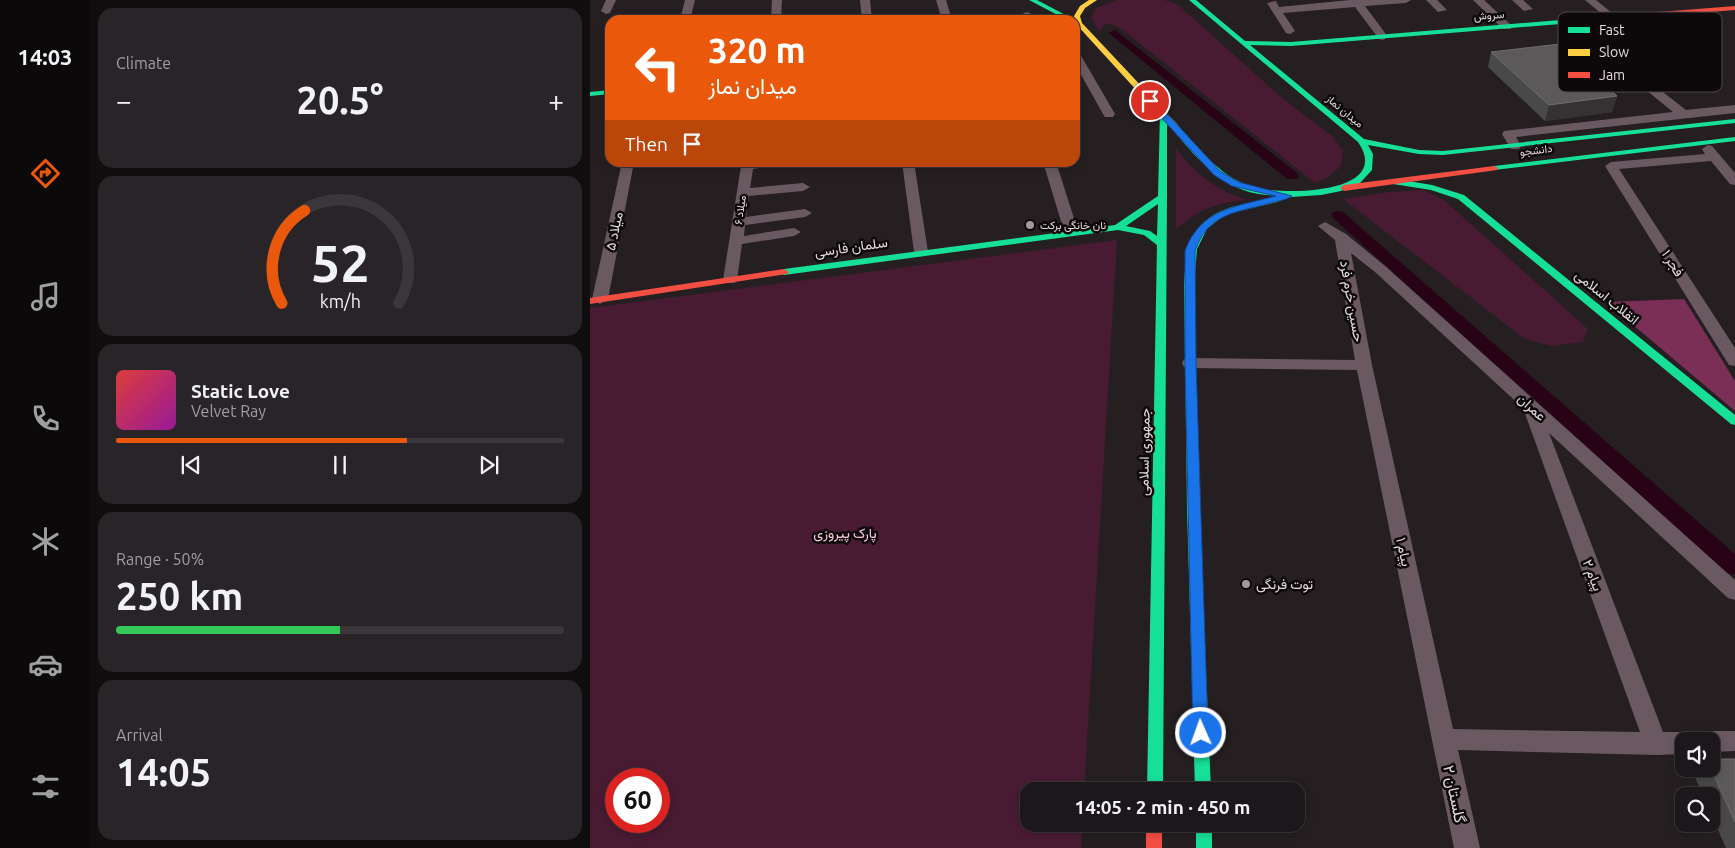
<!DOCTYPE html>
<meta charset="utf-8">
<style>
:root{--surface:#1c171a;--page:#292427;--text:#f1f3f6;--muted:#a09fa2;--line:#3a3639;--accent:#ea580c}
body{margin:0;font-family:Ubuntu,Vazirmatn,sans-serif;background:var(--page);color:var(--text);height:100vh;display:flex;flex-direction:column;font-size:19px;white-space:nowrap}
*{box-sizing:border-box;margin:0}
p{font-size:16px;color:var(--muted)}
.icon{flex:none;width:28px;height:28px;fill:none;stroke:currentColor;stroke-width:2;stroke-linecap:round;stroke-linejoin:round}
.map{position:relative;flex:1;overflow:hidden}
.panel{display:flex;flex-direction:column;gap:8px;padding:8px;background:#0f0d0e;width:500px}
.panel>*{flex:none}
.guide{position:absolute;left:15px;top:15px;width:475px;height:152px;border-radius:15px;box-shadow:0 2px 8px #0003,0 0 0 1px var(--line);background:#ea580c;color:#fff;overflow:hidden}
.controls{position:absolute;left:1085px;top:732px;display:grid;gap:10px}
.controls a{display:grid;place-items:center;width:45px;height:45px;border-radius:10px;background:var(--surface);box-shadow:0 2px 8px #0003,0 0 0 1px var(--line);font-size:25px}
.speed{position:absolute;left:15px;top:768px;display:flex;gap:10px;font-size:25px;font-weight:700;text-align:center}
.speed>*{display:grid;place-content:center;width:65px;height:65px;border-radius:50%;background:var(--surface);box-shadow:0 2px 8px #0003,0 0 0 1px var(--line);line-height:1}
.speed .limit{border:8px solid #d22;background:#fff;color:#111}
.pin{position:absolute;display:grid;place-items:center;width:42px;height:42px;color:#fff;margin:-21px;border:2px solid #fff;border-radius:50%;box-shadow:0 1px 5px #0007}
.me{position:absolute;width:55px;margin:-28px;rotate:358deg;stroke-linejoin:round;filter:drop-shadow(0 0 4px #0008)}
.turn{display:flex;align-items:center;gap:18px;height:105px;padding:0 20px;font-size:22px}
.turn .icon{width:65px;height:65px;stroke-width:2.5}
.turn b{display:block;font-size:35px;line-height:42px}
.then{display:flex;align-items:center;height:48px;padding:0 20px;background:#0003;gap:10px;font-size:19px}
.big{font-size:38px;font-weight:700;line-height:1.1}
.panel .widget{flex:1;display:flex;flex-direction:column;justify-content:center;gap:8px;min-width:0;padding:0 18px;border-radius:15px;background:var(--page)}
.panel .dial{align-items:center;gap:0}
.dial svg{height:130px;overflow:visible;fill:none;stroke:var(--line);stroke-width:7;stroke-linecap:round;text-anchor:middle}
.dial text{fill:var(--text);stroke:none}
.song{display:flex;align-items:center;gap:15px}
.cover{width:60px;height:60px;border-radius:8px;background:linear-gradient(135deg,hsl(0 70% 55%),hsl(300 70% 35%))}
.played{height:5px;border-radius:2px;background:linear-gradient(90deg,var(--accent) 65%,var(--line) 65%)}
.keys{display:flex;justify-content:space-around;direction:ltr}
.heat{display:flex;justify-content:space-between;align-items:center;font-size:28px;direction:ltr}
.charge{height:8px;border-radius:4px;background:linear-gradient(90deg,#34c759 50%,var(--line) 0)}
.trip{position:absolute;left:430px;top:782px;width:285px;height:50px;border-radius:15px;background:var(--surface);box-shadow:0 2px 8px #0003,0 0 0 1px var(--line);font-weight:700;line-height:50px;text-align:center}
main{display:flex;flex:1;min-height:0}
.dock{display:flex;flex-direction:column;width:90px;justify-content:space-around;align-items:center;background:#0b090a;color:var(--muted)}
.dock .icon{width:35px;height:35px}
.dock .on{color:var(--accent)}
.dock b{font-size:22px;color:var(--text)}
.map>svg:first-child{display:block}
.green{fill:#481b32;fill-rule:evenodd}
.forest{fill:#7b2f56}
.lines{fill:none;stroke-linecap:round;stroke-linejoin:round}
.canal{fill:#280316;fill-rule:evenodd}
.street{fill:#6b5961;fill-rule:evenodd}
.fast{fill:#16e098;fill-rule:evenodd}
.slow{fill:#ffcf43;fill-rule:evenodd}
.jam{fill:#f24e42;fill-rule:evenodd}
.wall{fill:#4a494a}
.shaded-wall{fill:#353233}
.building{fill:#5b595a;stroke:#706d6f}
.route{fill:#1a73e8;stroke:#114b97}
.poi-dot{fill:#a0999c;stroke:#0d080a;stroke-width:2}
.labels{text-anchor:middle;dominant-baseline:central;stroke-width:5;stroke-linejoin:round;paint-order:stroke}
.far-street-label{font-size:11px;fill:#e3dbde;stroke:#0d080a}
.far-poi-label{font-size:11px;fill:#e3dbde;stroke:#0d080a;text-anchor:start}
.street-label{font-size:14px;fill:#e3dbde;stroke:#0d080a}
.park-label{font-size:14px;fill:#fcc9de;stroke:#0d080a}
.poi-label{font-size:14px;fill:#e3dbde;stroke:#0d080a;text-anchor:start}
.near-street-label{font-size:16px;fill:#e3dbde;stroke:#0d080a}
.key{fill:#0d080a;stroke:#4d474a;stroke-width:1}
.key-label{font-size:14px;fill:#e3dbde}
</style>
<main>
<nav class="dock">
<b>14:03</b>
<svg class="icon on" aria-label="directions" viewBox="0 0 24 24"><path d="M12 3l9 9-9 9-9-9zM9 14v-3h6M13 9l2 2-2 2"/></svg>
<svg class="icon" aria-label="music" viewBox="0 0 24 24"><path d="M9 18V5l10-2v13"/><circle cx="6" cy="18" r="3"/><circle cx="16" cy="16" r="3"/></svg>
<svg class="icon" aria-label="phone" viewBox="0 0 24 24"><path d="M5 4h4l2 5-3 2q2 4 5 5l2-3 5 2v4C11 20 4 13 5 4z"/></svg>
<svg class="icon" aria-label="climate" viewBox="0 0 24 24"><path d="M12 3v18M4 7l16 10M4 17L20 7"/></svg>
<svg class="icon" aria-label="car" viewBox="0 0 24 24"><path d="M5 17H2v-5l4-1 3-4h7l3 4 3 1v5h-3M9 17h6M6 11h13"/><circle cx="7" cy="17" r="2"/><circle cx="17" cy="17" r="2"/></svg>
<svg class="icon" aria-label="filters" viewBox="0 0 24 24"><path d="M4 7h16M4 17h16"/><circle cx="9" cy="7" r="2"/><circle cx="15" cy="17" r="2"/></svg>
</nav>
<section class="panel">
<div class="widget"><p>Climate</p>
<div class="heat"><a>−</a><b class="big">20.5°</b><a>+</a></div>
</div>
<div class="widget dial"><svg viewBox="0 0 100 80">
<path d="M14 69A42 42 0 1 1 86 69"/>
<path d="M14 69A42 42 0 0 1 28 12" stroke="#ea580c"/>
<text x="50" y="56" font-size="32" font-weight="700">52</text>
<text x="50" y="72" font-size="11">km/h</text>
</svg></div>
<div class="widget">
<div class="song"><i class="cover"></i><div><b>Static Love</b><p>Velvet Ray</p></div></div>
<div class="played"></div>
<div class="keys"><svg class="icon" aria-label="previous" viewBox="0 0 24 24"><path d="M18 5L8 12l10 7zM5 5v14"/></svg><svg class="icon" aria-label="pause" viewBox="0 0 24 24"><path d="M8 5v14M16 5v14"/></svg><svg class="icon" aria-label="next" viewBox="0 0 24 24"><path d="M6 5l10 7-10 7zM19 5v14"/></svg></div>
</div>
<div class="widget"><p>Range · 50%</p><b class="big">250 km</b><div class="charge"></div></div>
<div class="widget"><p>Arrival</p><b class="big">14:05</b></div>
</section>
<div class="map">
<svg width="1145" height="848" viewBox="0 0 1145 848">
<rect width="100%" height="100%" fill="#251f22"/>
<g class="green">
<path d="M527,0H574L587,4L691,97L743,137L753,151L751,166L735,179L725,183L533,30L521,24H515L509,31L501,17L506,8Z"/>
<path d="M586,149C606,174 626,191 658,200C626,203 611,208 586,229Z"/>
<path d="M834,190L854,200L998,329L993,342L961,346L935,339L753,199L799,192Z"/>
<path d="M527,240L494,791H439V824H492L491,848H0V308ZM26,779H69V821H26Z"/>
</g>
<path class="forest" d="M1094,299L1145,381V411L1016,302Z"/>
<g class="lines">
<g class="canal">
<path d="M525,30L707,173L709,176L707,179H697L521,35L519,33Z"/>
<path d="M748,211L753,212L1145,554V575L1137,573L743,218L741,215L743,212Z"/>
</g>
<g class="street">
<path d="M16,0H26L20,13L16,14L11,11Z"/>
<path d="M95,0H105L100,20H90Z"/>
<path d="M182,0H192L191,20H181Z"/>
<path d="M270,0H280L282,20H272Z"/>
<path d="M346,0H356L362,20H352Z"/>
<path d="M760,0H821L816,3L775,6L798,37L793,40L789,39L765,7L693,13L705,31L700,34L696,33L677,3L686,1L689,7Z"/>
<path d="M836,0H847L857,10L848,12Z"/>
<path d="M883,0H894L921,25V29H913Z"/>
<path d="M922,0H933L943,9L934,11Z"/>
<path d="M995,0H1006L1028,18L1019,20Z"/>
<path d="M436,12L440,13L443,20H433L431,15Z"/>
<path d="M988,26L1096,110L1145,105V113L926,137L931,146L929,149H921L912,134L914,131L1083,112L984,31V27Z"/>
<path d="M485,51L490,54L525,114L523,117H515L513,114L485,64Z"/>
<path d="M1118,145L1122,146L1145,173V185L1140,184L1121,161L1029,169L1145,348V366L1139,365L1015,166L1021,162L1115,154L1112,149Z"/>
<path d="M32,162H44L18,299L10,304L2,299Z"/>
<path d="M188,162L187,165L163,169L160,188L213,183L220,187L213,191L159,196L156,217L215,209L222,213L215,217L155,225L154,236L204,228L211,232L204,236L152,244L147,280L145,283H135L133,280L151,166L156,162Z"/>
<path d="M312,162H324L338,252L331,256L324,252Z"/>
<path d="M453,162H466L488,231L486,234H476L474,231Z"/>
<path d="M735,222L756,234L795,266L1145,580V600L1138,598L959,433L1073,732H1094L1102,736L1105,741H1094V754L1066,755L868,750L890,848H864L767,370L600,368L594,367L592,363L594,359L600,358L765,360L745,240L728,226ZM761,253L785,272L933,408L1050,732L863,729L782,365Z"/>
<path d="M1121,731H1145V751L1121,752V741H1110L1113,735Z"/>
</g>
<g class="fast">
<path d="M439,0H447L485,20H477Z"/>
<path d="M599,0H606L655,41L701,42L1044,14L1047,16L1044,18L701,46L660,45L774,139L829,150L853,151L1145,119V123L853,155L829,154L778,145L783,154L782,170L770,183L751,191L731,195L701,197L687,202L637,214L627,221L617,229L607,249L604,287L607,450L621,791H605L597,507L594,287C595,247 602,217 646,206C660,203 674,201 688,196C676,195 664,194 653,190C624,179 599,150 580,126L587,124C607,147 629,175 659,186C687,196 805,196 768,142Z"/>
<path d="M20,90V94L0,96V92Z"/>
<path d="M570,112L577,114V196L573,791H557L567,245L554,235L528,230L194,275L189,272L194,269L525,225L568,196ZM568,204L567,236L560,231L536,226Z"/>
<path d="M1145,137V141L904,170L900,168L904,166Z"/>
<path d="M806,179L842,185L874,195L1145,415V425L1141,424L868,199L841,190L803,184V180Z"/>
<rect x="606" y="824" width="16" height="24"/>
</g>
<path class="slow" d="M499,0H507L495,8L490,16L492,23L587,124V128H581L486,24L484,16L490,6Z"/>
<g class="jam">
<path d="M1145,6V10L1044,18L1041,16L1044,14Z"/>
<path d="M904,166L908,168L907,170L754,191L750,188L754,185Z"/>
<path d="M194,269L199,272L197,274L0,304V298Z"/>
<rect x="556" y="824" width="16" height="24"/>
</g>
</g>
<g class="wall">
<path d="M901,52L1027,96L1022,112L955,121L898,67Z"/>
<path d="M1145,759V848H1136L1121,814V796H1113L1105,777L1111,769H1121Z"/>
</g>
<path class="shaded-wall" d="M1027,96L1022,112L955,121L959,105Z"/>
<g class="building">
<path d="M970,44L1027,96L959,105L901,52Z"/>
<path d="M1121,759H1145V822L1121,768Z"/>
</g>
<path class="route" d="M557,99H563L630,171L648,182L702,196C696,200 687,201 680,203C645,213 618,213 605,251L606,363L618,733L616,738L611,740L606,738L603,733L595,363V251C611,208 646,207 686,196L642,186L624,175L557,102Z"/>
<g class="poi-dot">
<circle cx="440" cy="225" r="5"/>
<circle cx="656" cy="584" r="5"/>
</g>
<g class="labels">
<g class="far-street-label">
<text transform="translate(899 15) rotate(-5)">سروش</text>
<text transform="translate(755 111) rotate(40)">میدان نماز</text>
<text transform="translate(946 150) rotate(-7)">دانشجو</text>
<text transform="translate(150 210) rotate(-81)">میلاد ۶</text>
</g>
<g class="far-poi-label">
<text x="450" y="225">نان خانگی برکت</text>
</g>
<g class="street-label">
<text transform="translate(24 231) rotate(-78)">میلاد ۵</text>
<text transform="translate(261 247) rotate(-8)">سلمان فارسی</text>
<text transform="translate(1083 263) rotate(58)">فجر ۱</text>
<text transform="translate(1017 297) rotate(39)">انقلاب اسلامی</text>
<text transform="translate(762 301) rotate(80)">حسین خرم فرد</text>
<text transform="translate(942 407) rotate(42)">عمران</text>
<text transform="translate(554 452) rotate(-89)">جمهوری اسلامی</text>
<text transform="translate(814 552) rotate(78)">پیام ۱</text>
<text transform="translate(1003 575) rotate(69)">پیام ۲</text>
</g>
<g class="park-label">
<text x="255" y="533">پارک پیروزی</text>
</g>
<g class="poi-label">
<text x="666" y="584">توت فرنگی</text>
</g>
<g class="near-street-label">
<text transform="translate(865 794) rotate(78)">گلستان ۲</text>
</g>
</g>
<rect x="968" y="12" width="164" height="80" rx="8" class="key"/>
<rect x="978" y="27" width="22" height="6" fill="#16e098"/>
<rect x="978" y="49" width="22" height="7" fill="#ffcf43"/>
<rect x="978" y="72" width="22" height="6" fill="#f24e42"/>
<g class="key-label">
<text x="1009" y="35">Fast</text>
<text x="1009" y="57">Slow</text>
<text x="1009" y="80">Jam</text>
</g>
</svg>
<div class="controls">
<a><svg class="icon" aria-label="sound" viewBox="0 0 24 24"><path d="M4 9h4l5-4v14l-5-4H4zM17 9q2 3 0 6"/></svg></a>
<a><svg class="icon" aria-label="search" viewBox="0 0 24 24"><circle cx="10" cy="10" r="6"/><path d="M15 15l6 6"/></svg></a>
</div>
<div class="speed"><div class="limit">60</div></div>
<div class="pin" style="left:560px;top:101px;background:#d93025"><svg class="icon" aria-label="arrive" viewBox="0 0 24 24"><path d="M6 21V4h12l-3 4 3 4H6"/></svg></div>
<svg class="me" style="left:611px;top:733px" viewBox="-20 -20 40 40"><circle r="17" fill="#1a73e8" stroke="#fff" stroke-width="3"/><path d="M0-11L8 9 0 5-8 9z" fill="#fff"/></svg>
<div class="trip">14:05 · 2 min · 450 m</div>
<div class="guide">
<div class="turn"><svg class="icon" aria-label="left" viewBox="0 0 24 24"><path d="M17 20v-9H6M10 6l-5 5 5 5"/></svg><div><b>320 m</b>میدان نماز</div></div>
<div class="then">Then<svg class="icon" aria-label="arrive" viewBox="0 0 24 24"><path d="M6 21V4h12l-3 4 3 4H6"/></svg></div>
</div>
</div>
</main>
